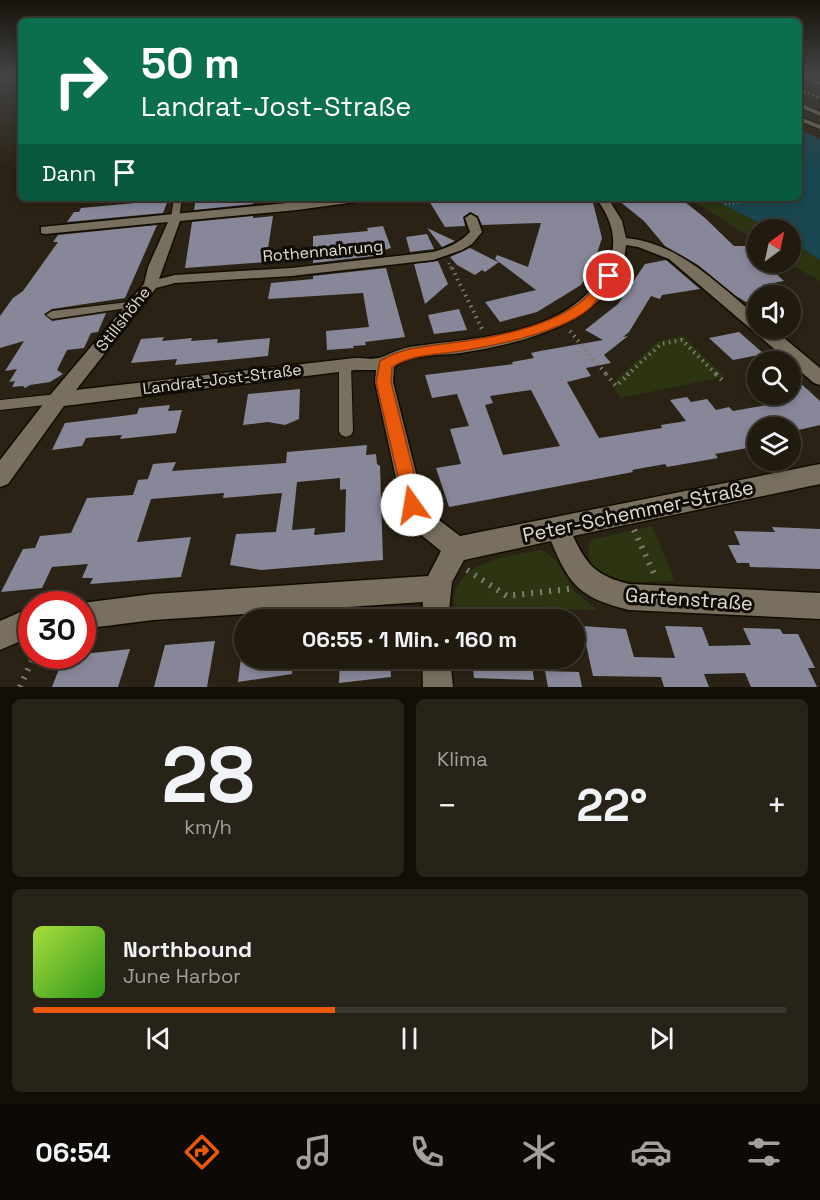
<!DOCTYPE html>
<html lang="de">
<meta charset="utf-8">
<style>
:root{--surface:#201a0f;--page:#282318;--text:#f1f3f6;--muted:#a2a19e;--line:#3d382f;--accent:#ea580c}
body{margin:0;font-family:"Space Grotesk",sans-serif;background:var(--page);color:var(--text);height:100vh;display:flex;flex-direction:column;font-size:22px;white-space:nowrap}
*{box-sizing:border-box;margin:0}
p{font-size:20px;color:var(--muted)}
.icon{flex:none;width:33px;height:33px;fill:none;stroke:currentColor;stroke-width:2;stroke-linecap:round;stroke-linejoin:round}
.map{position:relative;height:687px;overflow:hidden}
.panel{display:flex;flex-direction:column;gap:12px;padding:12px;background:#120e08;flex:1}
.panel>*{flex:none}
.banner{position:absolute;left:18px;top:18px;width:784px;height:183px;border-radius:9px;box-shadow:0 3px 9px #0003,0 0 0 2px var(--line);background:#0b6e4f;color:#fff;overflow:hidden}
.needle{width:39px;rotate:33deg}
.buttons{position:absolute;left:747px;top:219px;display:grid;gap:12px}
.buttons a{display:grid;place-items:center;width:54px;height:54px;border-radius:50%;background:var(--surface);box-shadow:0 3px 9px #0003,0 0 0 2px var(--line);font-size:30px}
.speed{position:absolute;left:18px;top:591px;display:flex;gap:12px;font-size:30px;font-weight:700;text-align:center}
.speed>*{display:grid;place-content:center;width:78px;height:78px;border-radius:50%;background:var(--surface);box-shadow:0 3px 9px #0003,0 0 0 2px var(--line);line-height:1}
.speed .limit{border:9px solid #d22;background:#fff;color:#111}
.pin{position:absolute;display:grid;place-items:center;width:51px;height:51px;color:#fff;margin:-26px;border:3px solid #fff;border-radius:50%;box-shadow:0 2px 6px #0007}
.me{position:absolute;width:66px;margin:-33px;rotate:347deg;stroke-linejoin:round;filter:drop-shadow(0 0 4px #0008)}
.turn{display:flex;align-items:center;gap:21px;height:126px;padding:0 24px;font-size:27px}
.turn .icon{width:78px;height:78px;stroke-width:2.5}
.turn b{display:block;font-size:42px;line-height:51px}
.then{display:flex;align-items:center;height:57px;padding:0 24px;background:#0003;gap:12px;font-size:22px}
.big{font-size:45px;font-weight:600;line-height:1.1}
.panel .tile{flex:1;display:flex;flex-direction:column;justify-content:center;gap:9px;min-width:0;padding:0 21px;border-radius:9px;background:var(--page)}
.panel .dial{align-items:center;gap:0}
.dial b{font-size:78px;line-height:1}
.song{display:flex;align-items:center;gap:18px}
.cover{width:72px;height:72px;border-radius:9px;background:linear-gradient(135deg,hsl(80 70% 55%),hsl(110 70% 35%))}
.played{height:6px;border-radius:3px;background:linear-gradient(90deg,var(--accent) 40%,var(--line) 40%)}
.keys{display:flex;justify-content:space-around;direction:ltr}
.heat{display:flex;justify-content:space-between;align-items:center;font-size:33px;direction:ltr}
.panel .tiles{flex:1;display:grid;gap:12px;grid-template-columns:1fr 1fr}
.tile:last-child{grid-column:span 2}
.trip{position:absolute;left:234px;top:609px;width:351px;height:60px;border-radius:30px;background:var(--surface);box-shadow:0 3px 9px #0003,0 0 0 2px var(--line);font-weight:600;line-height:60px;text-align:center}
.tabs{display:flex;height:96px;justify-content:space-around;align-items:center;background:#0d0a06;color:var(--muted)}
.tabs .icon{width:42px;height:42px}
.tabs .on{color:var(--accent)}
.tabs b{font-size:27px;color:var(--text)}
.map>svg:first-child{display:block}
.green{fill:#2d3411}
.water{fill:#1a464f}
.building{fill:#888699;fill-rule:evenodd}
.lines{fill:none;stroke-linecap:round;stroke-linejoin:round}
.service-casing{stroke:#120b01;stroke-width:2}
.minor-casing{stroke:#120b01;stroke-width:3}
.path-far3{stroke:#837c70;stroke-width:3;stroke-dasharray:1 3;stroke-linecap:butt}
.path-far2{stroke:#837c70;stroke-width:4;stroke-dasharray:1.5 4.5;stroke-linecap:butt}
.path-far1{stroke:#837c70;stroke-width:4.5;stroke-dasharray:1.5 5;stroke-linecap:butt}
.path{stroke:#837c70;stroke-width:6;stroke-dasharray:2 7;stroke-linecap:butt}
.service{fill:#786f5e;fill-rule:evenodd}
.minor{fill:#786f5e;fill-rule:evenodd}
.rail{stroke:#a39d93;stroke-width:2;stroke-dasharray:1.5 3;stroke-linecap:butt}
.route{fill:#ea580c;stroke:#983908;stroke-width:1.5}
.labels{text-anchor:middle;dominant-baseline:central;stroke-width:6;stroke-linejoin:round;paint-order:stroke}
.street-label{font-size:16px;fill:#e0dbd2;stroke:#0f0c06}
.near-street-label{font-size:20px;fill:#e0dbd2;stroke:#0f0c06}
</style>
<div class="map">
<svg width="820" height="687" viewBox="0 0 820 687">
<rect width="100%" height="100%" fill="#2a2214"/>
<g class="green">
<path d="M689,198H711L771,229L758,230L757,242Z"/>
<path d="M791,241L820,260V281L788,263L790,262Z"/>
<path d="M683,336L724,377L621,398L611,385L658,341Z"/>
<path d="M652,526L675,581C645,581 577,591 590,540Z"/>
<path d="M542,550L556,560L574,591L598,610L454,607C452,560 506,557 542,550Z"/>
</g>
<path class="water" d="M800,130L820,139V260L791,241L790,230L771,229L711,198H800Z"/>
<g class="building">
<path d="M196,198H253V204L194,210Z"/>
<path d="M435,198L592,199L602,238L594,263L581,285L537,312L500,322L485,302L536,290L495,259L497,255L528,267L541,223L482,225L478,216L470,212L463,217L465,226L445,227L429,201L436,200Z"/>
<path d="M620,198H680L705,218L734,246H746L758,257V262H763L784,281L762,285L778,296H758V300L746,302L736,296L698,265L665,246L644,221L618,200H622Z"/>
<path d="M168,200L163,213L67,222L74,212H79L81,208Z"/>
<path d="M253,216V218L273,216L266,262L185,268L192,222Z"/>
<path d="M157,225L125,298L52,309L44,314L52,321L106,313L98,332L91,333L84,348L67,350L57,370L63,374L50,382L30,385L25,388L23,386L12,387L15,381L9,382L17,369L5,371L24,341L0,348V316L13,298L23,291L58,242H53L58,235Z"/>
<path d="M383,226L391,248L381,251L382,255L313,263V236L368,231L367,228Z"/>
<path d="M427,228L455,241L442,247Z"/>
<path d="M427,234L434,249L410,252L406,237Z"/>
<path d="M470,248L496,261L499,262L485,272L482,270L475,275L457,265L450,257Z"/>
<path d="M666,260L700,289L662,295L660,299L651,296L629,332L623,337L628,336L604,355L611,363L586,368L591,376L567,382L599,438L662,428L661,425L686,421L670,400L687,397L691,402L707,399L716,410L729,407L733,411L789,401L782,394H790V381L797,380L820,401V425L790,432V428H758V446L715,454L718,458L667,467L665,464L632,470L633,472L449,507L436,468L461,464L450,429L469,426L457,394L432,398L425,375L513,364L512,362L534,358L531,353L540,351L603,340L585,330L618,304L645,264ZM531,390L560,446L503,455L485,405L493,403L490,396Z"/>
<path d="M438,261L448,284L425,304L414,264Z"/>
<path d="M386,268L405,337L365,342L366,345L353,346L354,348L327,350L326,331L369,327L363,293L268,299L271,283L313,279V276Z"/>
<path d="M459,309L467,330L434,334L428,315Z"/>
<path d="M739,332L764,354L733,360L709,338Z"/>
<path d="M164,337L162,341L192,338L191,341L218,339L217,343L270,338L268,356L175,365L177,359L131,363L141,339Z"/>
<path d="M300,389L299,419L285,425L268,422L243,425L248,394Z"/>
<path d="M170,405L168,411L182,410L176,433L120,439L122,435L86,438L82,446L52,450L65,423L122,416L137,414L139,408Z"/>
<path d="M367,445L366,455L376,454L377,464L380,466L383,560L261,570L230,565L236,534L276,532L282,493L223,498L224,493L151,499L137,542L191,537L181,577L90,584L93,578H82L88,564L52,567L42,588L1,592L23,549L35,548L40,536L71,533L87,498L133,495L138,480L148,479L153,464L176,462L172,471L286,463L287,452ZM340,478V490L346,489L345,532L314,535L315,528L292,530L297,482Z"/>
<path d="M772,527L820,529V569L750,567L749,563H737L728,545H740L734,531L775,532Z"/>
<path d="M582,626L626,629L634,657L675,658L665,626L702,627L709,646L751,645L743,628L780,629L783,634H798L815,668H808L817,687H751L745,673L704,674L709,687H664L661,677L593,676Z"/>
<path d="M215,641L207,687H154L165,645Z"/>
<path d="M130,649L118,687H52L64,656Z"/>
<path d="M241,658H293L292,674L238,682Z"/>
<path d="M340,658H390L391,677L339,683Z"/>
<path d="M472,658H531L534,680L474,678Z"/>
<path d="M545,671L579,672L582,687H548Z"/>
</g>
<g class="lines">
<g class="service-casing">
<g id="service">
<path d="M800,76L820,82V85L800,78Z"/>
<path d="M800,103L820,112V116L800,107Z"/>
<path d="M800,117L820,125V129L800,121Z"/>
<path d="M174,198H182L179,218L175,221L171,218Z"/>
<path d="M137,301L141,302L142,304L141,306L52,319L46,315L52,311Z"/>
<path d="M345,360L349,362L351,365L353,431L351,435L346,437L341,435L339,431V365L341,362Z"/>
<path d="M58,394L63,395L65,399L63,403L0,410V400Z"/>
</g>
</g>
<g class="minor-casing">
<g id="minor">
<path d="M338,198H369L363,201L297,210L180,221L159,279L175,275L291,268L433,252C447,248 460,243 470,232L465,218L471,214L477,218L482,232L472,244L462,250L433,260L291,276L175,283L156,288L76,390L355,358C363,358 375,360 382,357C394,352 404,347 417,346C482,337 569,335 605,270C620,244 613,221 596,198H608L622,221L626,238C680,243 718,285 758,317V328H772L820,368V385L814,383L669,259L638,247L626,245C620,321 521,344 461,353C439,356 411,353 394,367L393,382L423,501L431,514L460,536L820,464V484L573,536C587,566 597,576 629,584L820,593V619L629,610C581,598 570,587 551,541L464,560L452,582L448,620H422L423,602L153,620L82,629V604H78L82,603L153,594L428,576L441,551L415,530L402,505L375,382L376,370H355L64,406L8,484L0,487V460L51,394L144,284L148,267L168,222L45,234L41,233V227Z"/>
<path d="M25,610H32V636L0,650V621Z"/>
<path d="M422,658H450L453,687H423Z"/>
</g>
</g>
<g class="path-far3">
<path d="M725,204L743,202"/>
<path d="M449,263L452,270"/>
</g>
<g class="path-far2">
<path d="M452,268L482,329"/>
<path d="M570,331L607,375"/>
<path d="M627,375L661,344L682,340L717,375"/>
</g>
<g class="path-far1">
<path d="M606,374L616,386L629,374"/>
<path d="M716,374L724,382"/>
</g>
<g class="path">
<path d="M634,530L656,578"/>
<path d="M467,570L507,596L569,589"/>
<path d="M20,687L34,656"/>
</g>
<use href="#service" class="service"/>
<use href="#minor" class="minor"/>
<path class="rail" d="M800,90L820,98"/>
</g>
<linearGradient id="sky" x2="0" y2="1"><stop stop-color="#17130b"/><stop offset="0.44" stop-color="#444445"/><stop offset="1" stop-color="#444445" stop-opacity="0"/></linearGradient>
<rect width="820" height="170" fill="url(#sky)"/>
<path class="route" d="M609,273L614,276C607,286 600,297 592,306C566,332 490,347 454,352C433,355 410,355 392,367L391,382L422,505L419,511L412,514L406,511L376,382L380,361C403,347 424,347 450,343C492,338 547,328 581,302C590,295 597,283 604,274Z"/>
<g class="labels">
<g class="street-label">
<text transform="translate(323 251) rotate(-5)">Rothennahrung</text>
<text transform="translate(123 319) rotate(-52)">Stillshöhe</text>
<text transform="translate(222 379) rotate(-7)">Landrat-Jost-Straße</text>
</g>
<g class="near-street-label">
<text transform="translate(638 511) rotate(-12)">Peter-Schemmer-Straße</text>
<text transform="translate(689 599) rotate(4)">Gartenstraße</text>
</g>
</g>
</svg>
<div class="buttons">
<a><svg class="needle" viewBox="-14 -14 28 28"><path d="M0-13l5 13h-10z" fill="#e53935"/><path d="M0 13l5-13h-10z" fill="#a2a19e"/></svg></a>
<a><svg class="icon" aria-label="sound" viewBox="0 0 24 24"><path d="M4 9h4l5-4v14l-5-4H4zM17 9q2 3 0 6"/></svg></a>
<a><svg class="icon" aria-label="search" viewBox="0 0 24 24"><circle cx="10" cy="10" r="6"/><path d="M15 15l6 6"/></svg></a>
<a><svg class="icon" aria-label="layers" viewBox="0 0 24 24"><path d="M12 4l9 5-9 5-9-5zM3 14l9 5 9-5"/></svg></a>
</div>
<div class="speed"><div class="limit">30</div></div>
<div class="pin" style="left:609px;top:276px;background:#d93025"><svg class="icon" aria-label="arrive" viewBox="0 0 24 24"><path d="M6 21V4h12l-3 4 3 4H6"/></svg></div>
<svg class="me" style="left:412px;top:505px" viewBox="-20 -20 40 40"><circle r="19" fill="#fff"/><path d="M0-13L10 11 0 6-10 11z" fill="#ea580c"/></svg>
<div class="trip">06:55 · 1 Min. · 160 m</div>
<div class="banner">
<div class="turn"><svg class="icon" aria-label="right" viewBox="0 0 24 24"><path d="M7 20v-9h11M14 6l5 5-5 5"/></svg><div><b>50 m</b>Landrat-Jost-Straße</div></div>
<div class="then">Dann<svg class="icon" aria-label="arrive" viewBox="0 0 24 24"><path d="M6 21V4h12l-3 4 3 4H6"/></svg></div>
</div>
</div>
<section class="panel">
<div class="tiles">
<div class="tile dial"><b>28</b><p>km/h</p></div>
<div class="tile"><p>Klima</p>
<div class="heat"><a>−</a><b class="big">22°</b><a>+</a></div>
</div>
<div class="tile">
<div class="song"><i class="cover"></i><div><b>Northbound</b><p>June Harbor</p></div></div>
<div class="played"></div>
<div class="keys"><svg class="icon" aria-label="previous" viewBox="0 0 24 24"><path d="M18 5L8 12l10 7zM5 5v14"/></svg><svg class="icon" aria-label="pause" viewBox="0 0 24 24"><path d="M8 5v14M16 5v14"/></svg><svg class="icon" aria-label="next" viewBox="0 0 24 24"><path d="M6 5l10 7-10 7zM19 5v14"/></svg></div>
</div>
</div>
</section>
<nav class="tabs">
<b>06:54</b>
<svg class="icon on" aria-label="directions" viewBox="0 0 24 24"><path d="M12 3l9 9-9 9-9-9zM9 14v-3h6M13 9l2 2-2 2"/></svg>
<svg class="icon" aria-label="music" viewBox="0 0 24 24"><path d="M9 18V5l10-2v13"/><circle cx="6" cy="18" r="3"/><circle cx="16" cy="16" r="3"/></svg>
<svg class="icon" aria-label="phone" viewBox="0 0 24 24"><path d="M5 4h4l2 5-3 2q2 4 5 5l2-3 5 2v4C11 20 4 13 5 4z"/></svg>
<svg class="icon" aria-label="climate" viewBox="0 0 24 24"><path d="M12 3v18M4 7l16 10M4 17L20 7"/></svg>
<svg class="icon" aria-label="car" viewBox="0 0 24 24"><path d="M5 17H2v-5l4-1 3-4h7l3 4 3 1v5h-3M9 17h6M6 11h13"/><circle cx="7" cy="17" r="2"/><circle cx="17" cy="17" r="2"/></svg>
<svg class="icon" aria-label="filters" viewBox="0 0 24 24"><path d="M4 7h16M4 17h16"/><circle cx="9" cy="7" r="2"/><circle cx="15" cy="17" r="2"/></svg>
</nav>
